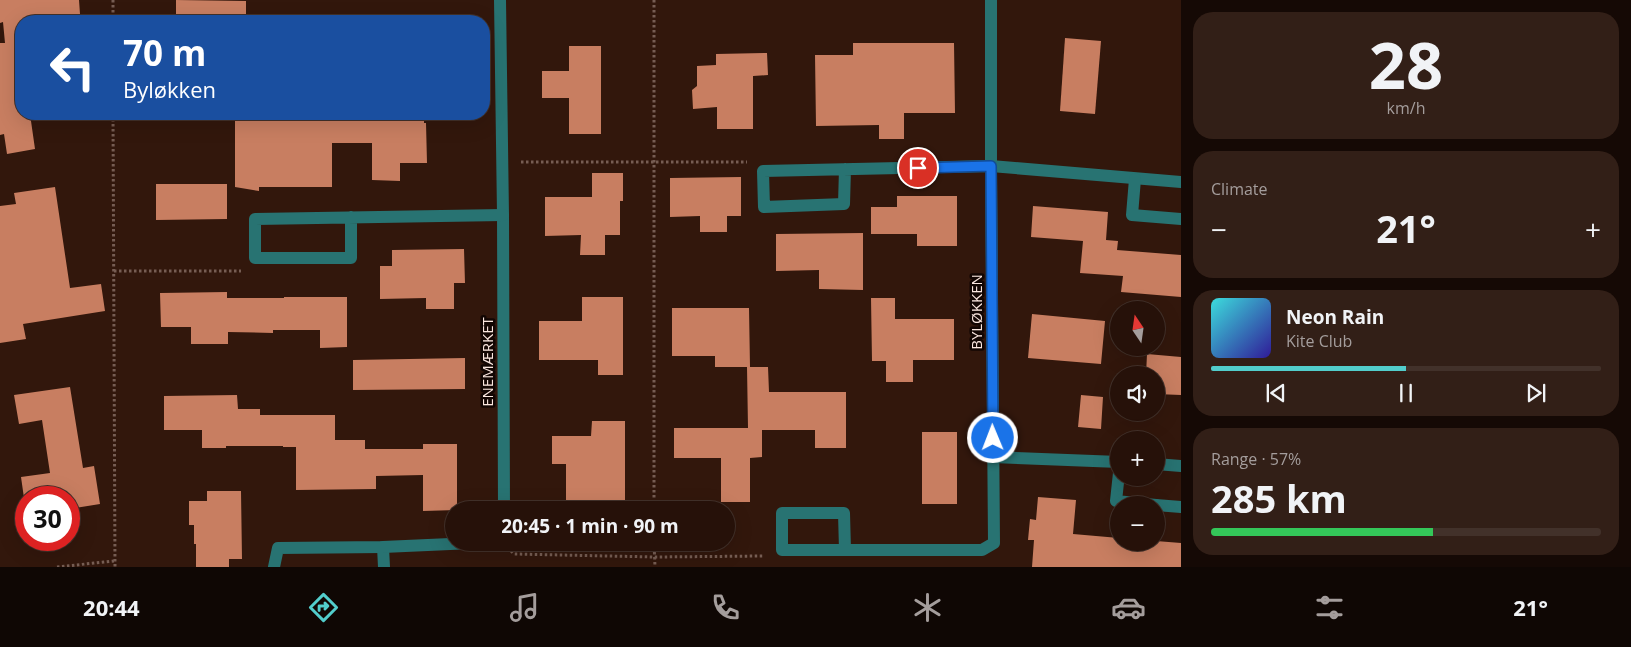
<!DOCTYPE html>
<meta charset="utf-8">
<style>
:root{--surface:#261109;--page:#321f17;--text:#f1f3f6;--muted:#a49d9c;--line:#42312a;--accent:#52cdcc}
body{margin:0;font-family:"Open Sans",sans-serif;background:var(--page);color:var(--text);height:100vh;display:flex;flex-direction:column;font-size:19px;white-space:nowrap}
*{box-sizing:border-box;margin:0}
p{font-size:16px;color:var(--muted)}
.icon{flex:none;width:28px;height:28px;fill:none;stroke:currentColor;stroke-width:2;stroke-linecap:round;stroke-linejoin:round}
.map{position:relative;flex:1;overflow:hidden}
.details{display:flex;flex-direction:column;gap:12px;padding:12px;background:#150905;width:450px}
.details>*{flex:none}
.hud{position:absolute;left:15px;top:15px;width:475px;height:105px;border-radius:20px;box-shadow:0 5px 20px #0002,0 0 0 1px var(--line);background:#1a4fa0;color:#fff;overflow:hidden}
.needle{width:32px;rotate:347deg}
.tools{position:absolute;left:1110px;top:301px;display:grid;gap:10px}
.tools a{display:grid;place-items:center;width:55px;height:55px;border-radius:50%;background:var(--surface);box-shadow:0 5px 20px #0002,0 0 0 1px var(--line);font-size:25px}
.speed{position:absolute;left:15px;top:486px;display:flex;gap:10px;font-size:25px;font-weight:700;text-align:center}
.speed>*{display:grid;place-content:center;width:65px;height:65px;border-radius:50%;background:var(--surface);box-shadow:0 5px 20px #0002,0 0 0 1px var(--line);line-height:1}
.speed .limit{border:8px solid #d22;background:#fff;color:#111}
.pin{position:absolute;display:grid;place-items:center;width:42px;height:42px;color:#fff;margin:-21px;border:2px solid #fff;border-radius:50%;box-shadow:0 1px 5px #0007}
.me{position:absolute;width:55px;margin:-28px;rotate:359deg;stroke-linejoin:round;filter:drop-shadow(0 0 4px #0008)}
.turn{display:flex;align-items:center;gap:18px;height:105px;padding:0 25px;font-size:22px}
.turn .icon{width:65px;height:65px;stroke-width:2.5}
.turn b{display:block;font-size:35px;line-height:42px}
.big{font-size:38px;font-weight:700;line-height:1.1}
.details .card{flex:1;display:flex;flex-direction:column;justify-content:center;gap:8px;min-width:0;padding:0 18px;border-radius:20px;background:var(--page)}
.details .dial{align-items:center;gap:0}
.dial b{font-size:65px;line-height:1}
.song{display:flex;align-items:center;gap:15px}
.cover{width:60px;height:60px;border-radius:8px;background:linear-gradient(135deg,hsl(180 70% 55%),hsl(250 70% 35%))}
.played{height:5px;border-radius:2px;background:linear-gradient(90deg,var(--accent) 50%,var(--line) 50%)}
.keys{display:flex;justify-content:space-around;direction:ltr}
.heat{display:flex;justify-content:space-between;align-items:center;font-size:28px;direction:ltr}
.charge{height:8px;border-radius:4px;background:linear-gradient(90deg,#34c759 57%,var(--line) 0)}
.trip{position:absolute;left:445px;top:501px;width:290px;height:50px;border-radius:25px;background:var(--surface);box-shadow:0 5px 20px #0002,0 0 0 1px var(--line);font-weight:700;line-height:50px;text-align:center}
.menu{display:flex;height:80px;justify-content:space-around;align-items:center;background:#0f0704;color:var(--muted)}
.menu .icon{width:35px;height:35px}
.menu .active{color:var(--accent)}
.menu b{font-size:22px;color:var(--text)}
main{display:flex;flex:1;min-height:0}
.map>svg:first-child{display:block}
.building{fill:#c87e61}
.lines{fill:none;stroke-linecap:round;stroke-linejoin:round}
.path{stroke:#765d53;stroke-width:3;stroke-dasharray:2.5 2.5;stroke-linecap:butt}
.minor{stroke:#287372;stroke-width:12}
.route-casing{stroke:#114b97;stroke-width:12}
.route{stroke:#1a73e8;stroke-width:9}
.labels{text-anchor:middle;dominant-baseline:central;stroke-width:5;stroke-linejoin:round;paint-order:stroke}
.street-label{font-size:15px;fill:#fbe7e0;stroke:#120603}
</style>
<main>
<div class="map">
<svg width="1181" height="567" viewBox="0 0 1181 567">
<rect width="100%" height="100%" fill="#32170c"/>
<g class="building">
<path d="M0,0H79L80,14L21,21V64H15L21,102V114H30L35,149L7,154L4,134L0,135V43H5L3,22L0,23Z"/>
<path d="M176,0L246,1V21H176Z"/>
<path d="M1065,38L1101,41L1095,114L1060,111Z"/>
<path d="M853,43H954L955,113H904V139H879V125L816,126L815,55H853Z"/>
<path d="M569,46H601V134H569V98H542V71H569Z"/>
<path d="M767,53L768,75L753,76V129H717V107L693,109L692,90L697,86V66L716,65V54Z"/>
<path d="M274,114H424V123H426L427,163H400V181L372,180V143H332V187H259V191L235,187V118L274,119Z"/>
<path d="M592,173H623V201H620V235H605V255H580L581,235L545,236V197H592Z"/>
<path d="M741,177V216H727V232H700V216L670,217V178Z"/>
<path d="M156,184H227V219L156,220Z"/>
<path d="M55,187L70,288L101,284L105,311L23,324L26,339L0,343V206L16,204L14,193Z"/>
<path d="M897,196H957V246H917V234H871V207H897Z"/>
<path d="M1033,206L1108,212L1106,240L1118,241L1117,250L1181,255V297L1121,292L1123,276L1080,273L1083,241L1031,237Z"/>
<path d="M863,233V290L819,289V270L776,271V234Z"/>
<path d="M464,249L465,283H454V309H426V298L380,299V266H392V250Z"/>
<path d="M227,292V298H284V297H347V347L320,348V330H273V333L228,332V344H191V327H161L160,293Z"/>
<path d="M582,297H623V375H598V360H539V321H582Z"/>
<path d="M871,298H895V319H954V360H913V382H886V361H872Z"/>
<path d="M672,308H749L750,367H715V356H672Z"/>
<path d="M1032,314L1105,321L1101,364L1028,358Z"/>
<path d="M1147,354L1181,357V395L1156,394V375H1146Z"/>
<path d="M465,358V389L353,390V360Z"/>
<path d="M747,367H768L769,392H846V448H815V430H762V457L750,458V502H721V458H674V428H748Z"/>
<path d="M70,387L83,468L94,466L100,504L69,509V498H24L21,477L50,473L42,420L19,424L14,395Z"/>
<path d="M237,395L238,409H260V415H335V440H365V449H423V444H457V510L423,511V475L376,476V489L296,490V447H283V446H226V448H202V430H164V396Z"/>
<path d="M1081,395L1103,397L1101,429L1078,427Z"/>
<path d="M592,421H625V506H566V464H552V436H591Z"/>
<rect x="922" y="432" width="35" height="72"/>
<path d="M207,491H241L242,559H229V567H196V544H194V525H189V501H207Z"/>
<path d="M1038,497L1076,500L1073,534L1119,538V542H1156V541L1181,543V567H1032L1034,540H1028L1030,519L1036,520Z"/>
</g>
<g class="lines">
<g class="path">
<path d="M113,0V21"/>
<path d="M654,0V510"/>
<path d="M113,114L115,567"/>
<path d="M521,162H747"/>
<path d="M114,271H241"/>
<path d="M654,542L655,567"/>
<path d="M511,551L514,554L655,557L763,556"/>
<path d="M57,567L114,561"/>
</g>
<g class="minor">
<path d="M500,0L503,215L504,510"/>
<path d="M845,169L844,204L764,207L763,171L991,166L1181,182"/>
<path d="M1135,179L1132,215L1181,219"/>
<path d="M351,217V258H255V219L503,215"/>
<path d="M993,457L1119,462"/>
<path d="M1156,464L1181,466"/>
<path d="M1119,473L1116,501L1156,505"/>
<path d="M1156,505L1181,507"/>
<path d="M383,547L384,567"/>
<path d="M845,550L844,513H782V550H982L994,543L991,166V0"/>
<path d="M274,567L278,548L383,547L495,542"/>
</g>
</g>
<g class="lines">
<g class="route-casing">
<path id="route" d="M918,168L991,166L993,438"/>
</g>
<use href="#route" class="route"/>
</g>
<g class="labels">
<g class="street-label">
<text transform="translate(976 312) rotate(-90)">BYLØKKEN</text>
<text transform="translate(487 362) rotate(-90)">ENEMÆRKET</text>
</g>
</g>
</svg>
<div class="tools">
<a><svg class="needle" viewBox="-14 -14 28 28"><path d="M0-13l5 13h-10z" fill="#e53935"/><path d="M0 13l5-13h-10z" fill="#a49d9c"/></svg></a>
<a><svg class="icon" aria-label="sound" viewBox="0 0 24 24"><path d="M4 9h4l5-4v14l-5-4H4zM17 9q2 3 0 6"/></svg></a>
<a>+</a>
<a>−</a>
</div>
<div class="speed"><div class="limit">30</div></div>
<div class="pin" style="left:918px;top:168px;background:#d93025"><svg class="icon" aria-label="arrive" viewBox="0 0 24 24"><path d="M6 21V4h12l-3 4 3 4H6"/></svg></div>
<svg class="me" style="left:993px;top:438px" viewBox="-20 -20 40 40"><circle r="17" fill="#1a73e8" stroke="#fff" stroke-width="3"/><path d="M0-11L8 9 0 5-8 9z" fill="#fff"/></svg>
<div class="trip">20:45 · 1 min · 90 m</div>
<div class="hud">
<div class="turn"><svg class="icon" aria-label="left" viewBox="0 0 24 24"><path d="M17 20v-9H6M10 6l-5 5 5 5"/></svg><div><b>70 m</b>Byløkken</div></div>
</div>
</div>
<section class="details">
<div class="card dial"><b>28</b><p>km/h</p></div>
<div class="card"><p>Climate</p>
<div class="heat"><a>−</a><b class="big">21°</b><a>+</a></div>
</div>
<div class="card">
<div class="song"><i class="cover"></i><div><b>Neon Rain</b><p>Kite Club</p></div></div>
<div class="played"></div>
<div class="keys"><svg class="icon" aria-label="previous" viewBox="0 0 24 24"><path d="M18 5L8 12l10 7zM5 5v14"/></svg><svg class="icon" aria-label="pause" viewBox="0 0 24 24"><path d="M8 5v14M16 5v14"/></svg><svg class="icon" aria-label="next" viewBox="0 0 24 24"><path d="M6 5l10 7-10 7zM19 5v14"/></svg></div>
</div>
<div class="card"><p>Range · 57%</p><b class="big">285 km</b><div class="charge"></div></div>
</section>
</main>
<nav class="menu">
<b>20:44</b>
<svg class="icon active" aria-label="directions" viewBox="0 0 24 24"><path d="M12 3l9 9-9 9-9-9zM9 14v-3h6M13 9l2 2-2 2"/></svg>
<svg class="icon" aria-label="music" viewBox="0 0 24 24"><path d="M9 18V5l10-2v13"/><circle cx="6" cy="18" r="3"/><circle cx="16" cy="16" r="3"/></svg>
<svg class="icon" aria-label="phone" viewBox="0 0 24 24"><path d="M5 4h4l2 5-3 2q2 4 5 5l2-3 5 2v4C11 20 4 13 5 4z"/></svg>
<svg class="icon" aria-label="climate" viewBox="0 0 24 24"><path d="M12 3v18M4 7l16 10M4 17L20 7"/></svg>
<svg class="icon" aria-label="car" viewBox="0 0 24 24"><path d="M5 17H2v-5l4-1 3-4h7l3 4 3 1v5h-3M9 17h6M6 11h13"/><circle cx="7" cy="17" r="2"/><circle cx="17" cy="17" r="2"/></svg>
<svg class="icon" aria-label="filters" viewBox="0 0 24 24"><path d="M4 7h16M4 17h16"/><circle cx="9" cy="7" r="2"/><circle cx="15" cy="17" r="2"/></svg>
<b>21°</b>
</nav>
